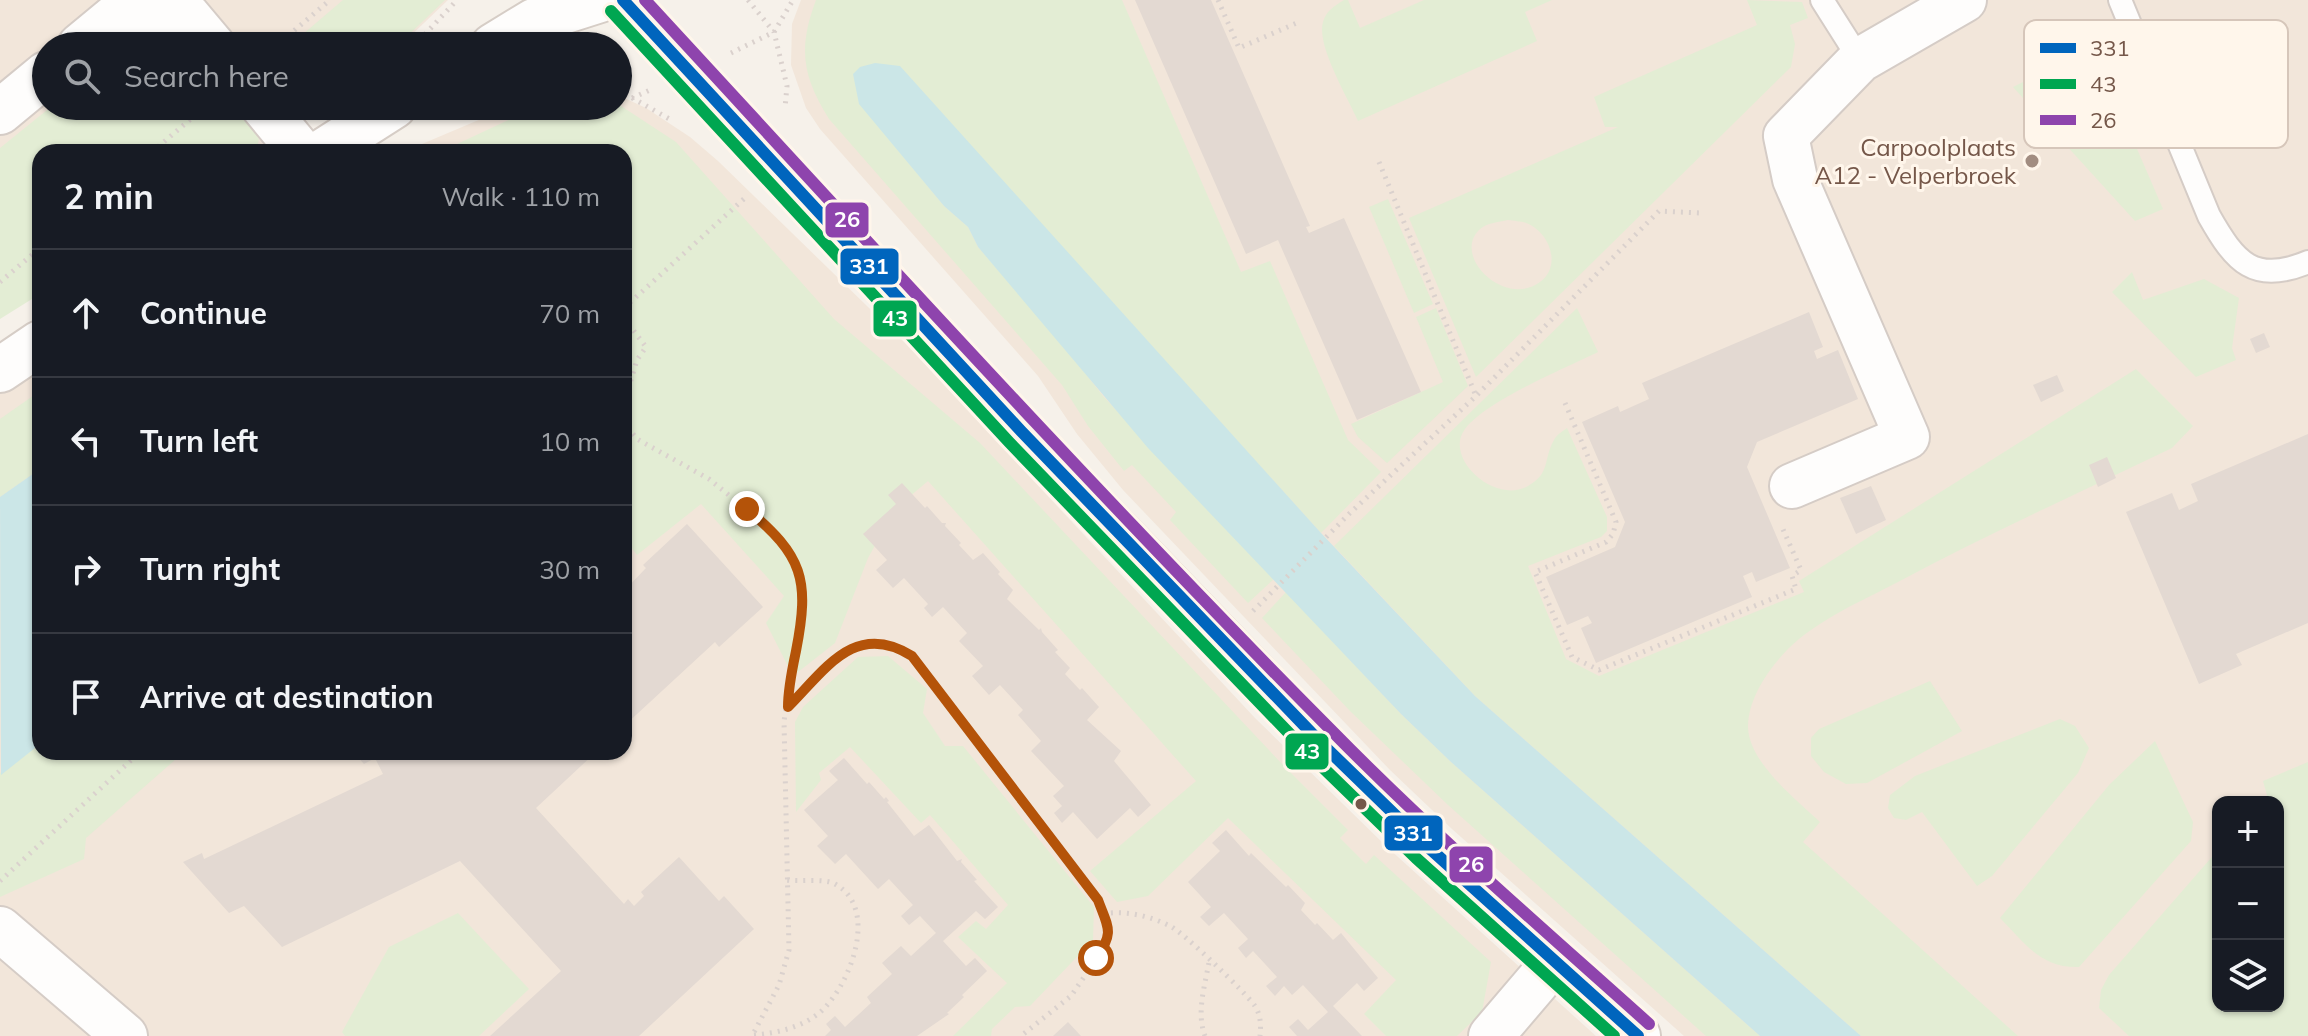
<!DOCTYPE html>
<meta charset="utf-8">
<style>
body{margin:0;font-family:Mulish,sans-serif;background:#242831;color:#f1f3f6}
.controls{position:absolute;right:24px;bottom:24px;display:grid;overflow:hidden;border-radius:16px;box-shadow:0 2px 6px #0004}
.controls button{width:72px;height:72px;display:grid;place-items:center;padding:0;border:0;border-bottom:2px solid #363941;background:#171b24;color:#f1f3f6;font:40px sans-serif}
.stop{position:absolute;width:24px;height:24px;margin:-18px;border:6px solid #b45309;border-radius:50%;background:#fff}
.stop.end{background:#b45309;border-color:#fff;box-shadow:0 2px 8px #0008}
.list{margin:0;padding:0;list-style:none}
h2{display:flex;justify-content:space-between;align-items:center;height:104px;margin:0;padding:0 32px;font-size:34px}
h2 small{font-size:26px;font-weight:400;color:#9ea1a6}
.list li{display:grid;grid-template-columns:52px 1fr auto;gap:24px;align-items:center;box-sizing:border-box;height:128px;padding:0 32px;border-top:2px solid #363941}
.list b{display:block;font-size:30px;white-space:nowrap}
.list em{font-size:26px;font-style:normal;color:#9ea1a6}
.icon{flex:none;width:44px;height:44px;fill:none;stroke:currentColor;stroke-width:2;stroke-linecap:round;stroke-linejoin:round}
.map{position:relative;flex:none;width:2308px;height:1036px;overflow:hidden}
.search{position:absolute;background:#171b24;box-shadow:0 2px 6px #0004;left:32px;top:32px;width:600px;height:88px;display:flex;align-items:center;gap:20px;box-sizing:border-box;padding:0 28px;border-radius:44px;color:#9ea1a6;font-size:30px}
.panel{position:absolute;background:#171b24;box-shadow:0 2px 6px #0004;left:32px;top:144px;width:600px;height:616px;border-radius:24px}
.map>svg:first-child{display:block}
.residential{fill:#f2e6da;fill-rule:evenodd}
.green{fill:#e3edd4;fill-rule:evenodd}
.water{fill:#cbe6e7}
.building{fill:#e3d9d2}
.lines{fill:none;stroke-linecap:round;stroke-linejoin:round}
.lane-casing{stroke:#d5ccc6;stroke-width:26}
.street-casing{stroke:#d5ccc6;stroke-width:48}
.secondary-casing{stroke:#d6cdc6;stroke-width:48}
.path{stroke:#dad1cd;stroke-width:5;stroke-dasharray:2 6;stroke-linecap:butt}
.lane{stroke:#fefdfc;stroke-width:22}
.street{stroke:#fefdfc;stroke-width:44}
.secondary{stroke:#fefdfc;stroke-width:44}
.bus-1-casing{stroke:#fff6eb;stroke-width:18}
.bus-2-casing{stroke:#fff6eb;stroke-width:18}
.bus-3-casing{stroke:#fff6eb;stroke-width:18}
.bus-1{stroke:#0065bd;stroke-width:12}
.bus-2{stroke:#00a651;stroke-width:12}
.bus-3{stroke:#8e44ad;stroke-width:12}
.route{stroke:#b45309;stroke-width:10}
.poi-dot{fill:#a28d81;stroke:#fff6eb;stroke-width:3}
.bus-dot{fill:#755749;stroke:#fff6eb;stroke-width:3}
.labels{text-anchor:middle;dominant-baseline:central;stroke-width:6;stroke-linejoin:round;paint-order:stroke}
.poi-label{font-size:24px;fill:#755749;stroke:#fff6eb;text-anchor:end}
.key{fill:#fff6eb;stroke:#d6c6ba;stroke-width:2}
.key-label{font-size:22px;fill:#755749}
.line-badge{stroke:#fff6eb;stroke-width:3}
.badge-label{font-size:22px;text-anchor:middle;font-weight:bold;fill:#fff}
</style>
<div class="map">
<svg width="2308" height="1036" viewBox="0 0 2308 1036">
<rect width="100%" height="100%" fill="#f6f1ea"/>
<!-- residential -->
<g class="residential">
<path d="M0 0H448L400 46H46V106H329L254 152H40L0 317Z"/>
<path d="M801 0H2308V1036H1684L1452 829 1390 770 1123 490 1077 434 1038 376 820 129 806 108 791 65 792 24ZM2218 802H2278V1006H2218Z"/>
<path d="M618 95 646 108 690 137 718 161 904 342 1255 718 1387 847 1596 1036H0V387L40 359V752H624V152H403L512 106H618Z"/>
</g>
<!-- green -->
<g class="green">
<path d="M343 0H445L397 46H289Z"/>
<path d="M816 0H1122L1241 272 1270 261 1348 440 1381 472 1321 533 1008 189 860 104 944 206 968 227 978 247 1063 345 1103 396 1274 579 1248 603 1170 520 1176 512 1132 465 1124 471 1088 426 1062 385 829 119C802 76 798 48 816 0Z"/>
<path d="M1344 0H1348L1360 28 1424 0H1552L1525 12 1537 41 1358 121C1348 98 1316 45 1323 22 1326 11 1334 6 1344 0Z"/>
<path d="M1747 0 1802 2 1808 18 1790 25 1795 44 1791 67 1476 377 1409 218 1618 127H1605L1594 97 1757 25ZM1508 220C1513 221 1521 221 1526 223 1550 232 1562 266 1540 282 1505 308 1452 257 1479 230 1486 223 1498 222 1508 220Z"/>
<path d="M156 22 179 46H127Z"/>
<path d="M2093 47 2163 209 2135 221 2013 87Z"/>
<path d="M618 104 676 142 834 319 980 443 1282 764 1348 830 1340 838 1366 864 1374 855 1491 962 1482 1012 1457 1036H1386L1364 1014 1396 980 1228 818 1148 896 1117 902 1090 871 1196 781 928 481 896 508 868 558 835 643 793 676 766 623 784 596 701 504 637 555 624 538V211L626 207 624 152H440L515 117 559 106Z"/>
<path d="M52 106H237L259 139 256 152H40V294L0 319V148Z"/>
<path d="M1388 199 1433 304 1414 313 1369 207Z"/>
<path d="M2132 272 2143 300 2204 279 2239 298 2232 348 2236 360 2196 377 2112 292Z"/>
<path d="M1436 308 1468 386 1387 463 1358 437 1351 424 1443 382 1416 317Z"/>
<path d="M1577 308 1598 352C1564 369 1487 400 1465 429 1443 458 1495 505 1528 486 1551 473 1543 459 1554 440 1556 435 1563 431 1567 428L1607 517V531L1601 537 1528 566 1566 659 1599 676 1804 592 1799 581 2136 369 2193 426 2172 448C2081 492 1988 534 1898 582 1862 601 1819 619 1789 648 1769 668 1748 698 1748 727 1749 763 1796 799 1820 822L1803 842 2018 1036H1861L1475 696 1334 546Z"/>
<path d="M40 391V469L0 497V419Z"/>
<path d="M1286 592 1401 714 1451 762 1760 1036H1706L1448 805 1350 711 1262 618Z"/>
<path d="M888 656 927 689 923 713 945 746H963L1094 907 1093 940 1030 1006 1015 1007 992 1029 991 1036H953L1007 983 958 937 976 921 986 929 1008 905 930 815 921 823 850 747 819 773 821 780 796 812 795 722 803 707 858 657Z"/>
<path d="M1930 681 1962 731 1867 783 1846 784 1824 772 1811 756V738L1819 729Z"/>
<path d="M2060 719 2075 726 2089 748 2078 773 1992 876 1977 886 1922 812 1906 820 1894 818 1888 808 1890 795 1915 776Z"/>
<path d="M2155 741 2193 822 2191 841 2079 967C2040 968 2025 943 2000 918L2109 785Z"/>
<path d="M40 744V752H184L86 838 84 859 0 897V773Z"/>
<path d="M2308 762V1036H2129L2099 1008 2101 990 2109 975 2218 850V1006H2278V802H2261L2267 795 2263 781Z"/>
<path d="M458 913 529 989 479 1036H345L342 1032 389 947Z"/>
</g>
<!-- water -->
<g class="water">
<path d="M875 63 900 66 1321 533 1475 696 1861 1036H1760L1451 762 1401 714 1148 448 978 247 968 227 944 206 859 104 853 74 860 67Z"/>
<path d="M40 469V744L1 775 0 497Z"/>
</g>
<!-- building -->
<g class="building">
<path d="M1135 0H1211L1310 226 1306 227 1309 233 1344 218 1421 392 1357 420 1278 240 1246 254Z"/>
<path d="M1809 312 1823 347 1814 351 1817 359 1838 350 1858 399 1757 442 1747 467 1790 568 1756 582 1752 572 1743 576 1752 597 1596 663 1581 628 1592 623 1588 616 1567 625 1546 577 1615 547 1625 522 1582 422 1618 406 1620 412 1649 399 1642 383Z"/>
<path d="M2264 333 2270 347 2256 353 2250 339Z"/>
<path d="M2057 375 2064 391 2041 402 2033 385Z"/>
<path d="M2308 434V623L2236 654 2242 665 2199 684 2126 512 2172 493 2179 510 2198 501 2191 484Z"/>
<path d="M2107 457 2116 478 2098 487 2089 465Z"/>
<path d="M902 483 925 508 927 506 942 523H946L945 526 961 543 959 545 973 560 983 553 1000 572 998 574 1013 590 1007 599 1039 630 1041 628 1042 632 1058 650 1055 652 1070 668 1065 674 1080 690 1082 688 1099 707 1087 720 1121 751 1114 761 1151 805 1138 817 1130 808 1097 839 1073 812 1062 823 1054 813 1062 806 1053 796 1064 786 1031 751 1041 741 1018 715 1023 710 1000 685 989 695 972 676 983 666 959 641 967 633 943 607 932 617 924 608 928 604 904 578 893 588 876 570 887 560 863 534 896 504 888 495Z"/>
<path d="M1871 486 1886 520 1856 534 1840 498Z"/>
<path d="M687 524 763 607 719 647 715 642 624 726V591L646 568 643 565Z"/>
<path d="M353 752H596L536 808 624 904 628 899 634 906 644 896 641 892 679 857 719 901 724 896 754 929 639 1036H490L561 971 460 861 282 947 244 906 229 913 183 862 202 853 204 859 383 774 375 758 364 764Z"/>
<path d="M844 758 867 784 869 782 884 799 886 797 889 801 887 802 914 836 929 825 957 861 962 859 961 862 977 880 974 881 998 907 985 919 976 911 943 941 966 966 975 958 987 971 962 995 964 997 947 1013 949 1014 917 1036H825L831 1030 826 1024 835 1016 845 1027 871 1003 867 997 892 974 882 963 901 946 911 956 936 933 920 916 909 925 901 916 913 905 889 879 878 889 846 854 835 864 817 846 828 836 804 810 838 780 829 771Z"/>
<path d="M1226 830 1249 856 1251 853 1286 887 1288 885 1305 903 1301 910 1315 925 1317 923 1333 940 1341 933 1378 978 1364 991 1357 983 1333 1006 1362 1036H1297L1289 1027 1298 1019 1308 1030 1328 1012 1303 985 1292 995 1284 986 1275 996 1266 986 1277 977 1253 951 1246 958 1238 948 1248 939 1224 913 1209 926 1200 917 1211 907 1188 882 1220 851 1212 843Z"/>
<path d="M1068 1022 1081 1036H1053Z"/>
</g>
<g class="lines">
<!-- lane casing -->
<g class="lane-casing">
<g id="lane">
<path d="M1822 0 1860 60"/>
<path d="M2120 0 2209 216C2235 262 2254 285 2308 262"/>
</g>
</g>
<!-- street casing -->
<g class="street-casing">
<g id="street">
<path d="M80 46 121 12 160 10 187 15 213 46"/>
<path d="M263 106 301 152"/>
<path d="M0 112 46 74"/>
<path d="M1792 486 1907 437 1795 179 1786 136 1860 60 1964 0"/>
<path d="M0 929 125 1036"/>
<path d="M1491 1036 1555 961"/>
</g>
</g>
<!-- secondary casing -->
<g class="secondary-casing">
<g id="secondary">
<path d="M623 0 1021 431 1321 743 1427 846 1638 1036"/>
<path d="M493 46 534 21 600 0"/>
<path d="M322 152 394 106"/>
<path d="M0 370 40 343"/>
</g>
</g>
<!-- path -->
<g class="path">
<path d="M748 0 774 32 787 86 785 108"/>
<path d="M1218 0 1239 48 1299 22"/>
<path d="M276 46 330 0"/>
<path d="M414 46 457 0"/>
<path d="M731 53 774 32 793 0"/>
<path d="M618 90 673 121"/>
<path d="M632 98 650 90"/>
<path d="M436 109 482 106"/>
<path d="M152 152 206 106"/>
<path d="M1379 162 1476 396"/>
<path d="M0 282 40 248"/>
<path d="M624 308 747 196"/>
<path d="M624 318 646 347 637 360 624 403"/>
<path d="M1565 403 1616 522 1613 534 1606 542 1535 572 1572 657 1599 670 1796 589 1792 576 1801 570 1782 527"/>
<path d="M624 412 629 429 637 439 709 479 778 535 797 566 802 579V620L784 721 789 950 779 985 752 1036"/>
<path d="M1253 611 1350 513 1476 396 1659 211 1700 213"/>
<path d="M789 707C825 670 855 620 912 656L1098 900 1109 928 1108 942 1071 996 1021 1036"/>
<path d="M0 881 140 752"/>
<path d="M1103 914C1125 910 1150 916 1170 926 1183 932 1246 993 1255 1006 1261 1016 1261 1025 1260 1036"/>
<path d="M754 1035C777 1033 799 1028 818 1014 849 989 881 909 835 884 824 878 800 882 786 880"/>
<path d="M1205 1036C1196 1012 1205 986 1209 962"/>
</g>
<!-- lane -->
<use href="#lane" class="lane"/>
<!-- street -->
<use href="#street" class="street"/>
<!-- secondary -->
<use href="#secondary" class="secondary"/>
<!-- bus-1 casing -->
<g class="bus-1-casing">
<path id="bus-1" d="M623 0 1021 431 1321 743 1427 846 1638 1036"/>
</g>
<!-- bus-2 casing -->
<g class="bus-2-casing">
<path id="bus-2" d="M611 11 1009 442 1309 754 1416 858 1614 1036"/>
</g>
<!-- bus-3 casing -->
<g class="bus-3-casing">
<path id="bus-3" d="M645 0C871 245 1096 493 1331 730 1432 833 1542 928 1649 1024"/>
</g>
<!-- bus-1 -->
<use href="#bus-1" class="bus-1"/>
<!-- bus-2 -->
<use href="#bus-2" class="bus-2"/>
<!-- bus-3 -->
<use href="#bus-3" class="bus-3"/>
</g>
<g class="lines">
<!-- route -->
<path class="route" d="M747 509C803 556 810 579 796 651 792 670 788 688 788 707 825 670 855 620 912 656L1098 900C1108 927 1115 933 1096 958"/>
</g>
<!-- markers -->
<circle class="poi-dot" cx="2032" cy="161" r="8"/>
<circle class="bus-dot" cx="1361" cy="804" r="7"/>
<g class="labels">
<!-- poi labels -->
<g class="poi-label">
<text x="2016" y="147">Carpoolplaats<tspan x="2016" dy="28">A12 - Velperbroek</tspan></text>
</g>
</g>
<!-- legend -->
<rect x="2024" y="20" width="264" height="128" rx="12" class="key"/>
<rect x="2040" y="43" width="36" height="10" fill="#0065bd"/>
<rect x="2040" y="79" width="36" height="10" fill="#00a651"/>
<rect x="2040" y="115" width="36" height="10" fill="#8e44ad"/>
<g class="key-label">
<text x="2090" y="56">331</text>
<text x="2090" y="92">43</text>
<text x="2090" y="128">26</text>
</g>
<g class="line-badge">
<rect x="824" y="201" width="46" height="38" rx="8" fill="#8e44ad"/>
<rect x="839" y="247" width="61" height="39" rx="8" fill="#0065bd"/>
<rect x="872" y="299" width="46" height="39" rx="8" fill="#00a651"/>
<rect x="1284" y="732" width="46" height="39" rx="8" fill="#00a651"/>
<rect x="1383" y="814" width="61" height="38" rx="8" fill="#0065bd"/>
<rect x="1448" y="845" width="46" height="39" rx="8" fill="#8e44ad"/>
</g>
<g class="badge-label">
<text x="847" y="227">26</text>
<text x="869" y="274">331</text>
<text x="895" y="326">43</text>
<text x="1307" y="759">43</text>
<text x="1413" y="841">331</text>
<text x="1471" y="872">26</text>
</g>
</svg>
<div class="controls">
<button>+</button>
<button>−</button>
<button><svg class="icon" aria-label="layers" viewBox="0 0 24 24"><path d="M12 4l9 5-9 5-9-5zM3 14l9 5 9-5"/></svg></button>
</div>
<div class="stop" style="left:1096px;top:958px"></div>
<div class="stop end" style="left:747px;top:509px"></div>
<div class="search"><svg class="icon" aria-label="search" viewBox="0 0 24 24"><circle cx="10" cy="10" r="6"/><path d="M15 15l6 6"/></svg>Search here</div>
<section class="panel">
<h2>2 min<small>Walk · 110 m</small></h2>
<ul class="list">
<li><svg class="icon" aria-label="ahead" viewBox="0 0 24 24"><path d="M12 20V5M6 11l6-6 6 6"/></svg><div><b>Continue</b></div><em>70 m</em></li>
<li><svg class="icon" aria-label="left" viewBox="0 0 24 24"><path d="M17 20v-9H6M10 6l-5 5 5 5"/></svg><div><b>Turn left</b></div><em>10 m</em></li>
<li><svg class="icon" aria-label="right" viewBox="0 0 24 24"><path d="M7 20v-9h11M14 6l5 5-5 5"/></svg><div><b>Turn right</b></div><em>30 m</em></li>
<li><svg class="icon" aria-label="arrive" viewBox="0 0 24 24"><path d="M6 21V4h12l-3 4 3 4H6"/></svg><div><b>Arrive at destination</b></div></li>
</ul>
</section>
</div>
